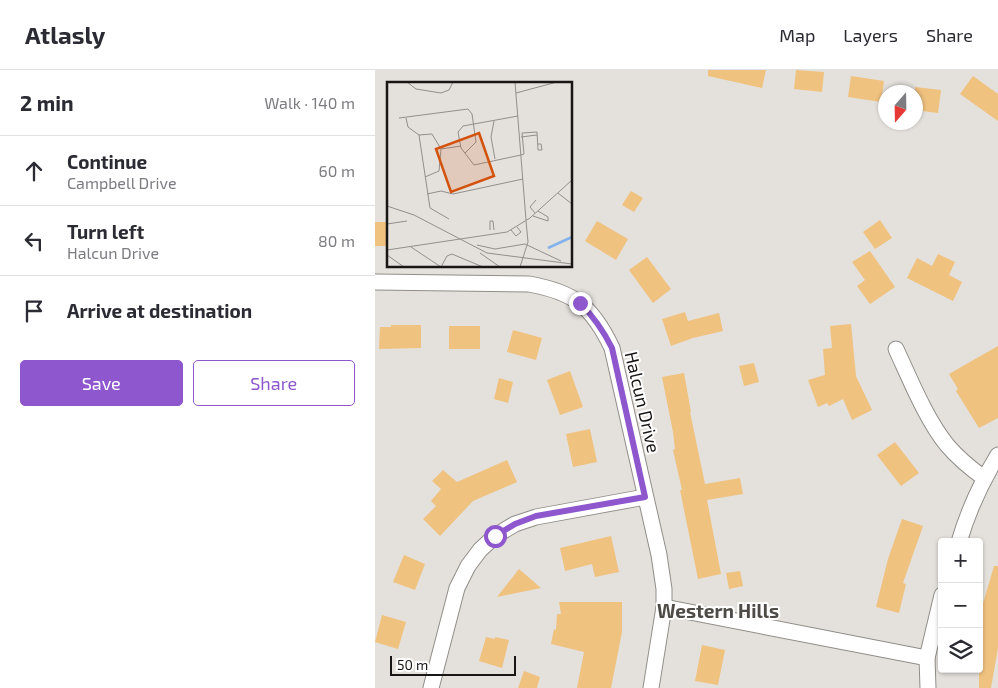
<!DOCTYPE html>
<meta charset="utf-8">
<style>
body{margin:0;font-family:"Exo 2",sans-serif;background:#f7f7f7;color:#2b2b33}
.controls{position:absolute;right:15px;bottom:15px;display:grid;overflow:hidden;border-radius:5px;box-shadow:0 1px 4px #0004}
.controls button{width:45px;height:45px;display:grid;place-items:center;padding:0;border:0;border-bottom:1px solid #e1e1e2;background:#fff;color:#2b2b33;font:25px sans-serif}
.compass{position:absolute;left:503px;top:15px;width:45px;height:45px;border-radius:50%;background:#fff;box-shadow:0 1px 4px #0004;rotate:200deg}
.scale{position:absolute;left:15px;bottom:12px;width:126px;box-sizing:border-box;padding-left:5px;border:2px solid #181615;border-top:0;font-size:14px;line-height:18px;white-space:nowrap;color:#181615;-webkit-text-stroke:4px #fff;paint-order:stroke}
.stop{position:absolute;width:15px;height:15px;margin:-11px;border:4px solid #8e57ce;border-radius:50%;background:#fff}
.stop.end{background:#8e57ce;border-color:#fff;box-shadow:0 1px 5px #0008}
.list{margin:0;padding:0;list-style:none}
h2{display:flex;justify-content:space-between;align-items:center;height:65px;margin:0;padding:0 20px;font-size:21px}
h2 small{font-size:16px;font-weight:400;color:#7c7c81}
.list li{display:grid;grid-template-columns:32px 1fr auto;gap:15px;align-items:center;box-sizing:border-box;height:70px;padding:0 20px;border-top:1px solid #e1e1e2}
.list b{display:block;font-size:19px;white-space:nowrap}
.list p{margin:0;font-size:16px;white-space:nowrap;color:#7c7c81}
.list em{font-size:16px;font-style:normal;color:#7c7c81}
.actions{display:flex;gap:10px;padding:15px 20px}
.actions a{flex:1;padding:11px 0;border:1px solid #8e57ce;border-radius:5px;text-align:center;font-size:18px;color:#8e57ce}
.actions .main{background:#8e57ce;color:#fff}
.icon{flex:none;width:28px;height:28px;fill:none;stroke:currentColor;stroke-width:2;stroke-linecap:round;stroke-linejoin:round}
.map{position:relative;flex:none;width:623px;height:618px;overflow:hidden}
header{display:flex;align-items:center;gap:30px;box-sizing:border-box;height:70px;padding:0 25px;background:#fff;border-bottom:1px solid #e1e1e2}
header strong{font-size:24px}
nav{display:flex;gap:28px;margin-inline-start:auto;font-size:18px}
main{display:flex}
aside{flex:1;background:#fff}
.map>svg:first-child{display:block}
.building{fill:#f0c27f}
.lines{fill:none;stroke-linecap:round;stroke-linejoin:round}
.street-casing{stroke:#918e89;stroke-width:17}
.street{stroke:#fff;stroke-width:15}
.route{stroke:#8e57ce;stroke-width:6}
.labels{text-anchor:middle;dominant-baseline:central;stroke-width:4;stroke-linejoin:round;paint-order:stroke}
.street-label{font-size:18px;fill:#181615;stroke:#fff}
.neighbourhood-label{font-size:19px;font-weight:bold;fill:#4e4b47;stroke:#fff}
.inset-river{fill:none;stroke:#84b2ed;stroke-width:2.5}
.inset-road{fill:none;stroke:#928f8c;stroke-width:1}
.view{fill:#d3520d;fill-opacity:0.15;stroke:#d3520d;stroke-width:2.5}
.inset-edge{fill:none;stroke:#181615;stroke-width:2.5}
</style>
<header>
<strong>Atlasly</strong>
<nav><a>Map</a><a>Layers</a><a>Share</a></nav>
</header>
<main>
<aside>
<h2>2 min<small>Walk · 140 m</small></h2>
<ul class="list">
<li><svg class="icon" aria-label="ahead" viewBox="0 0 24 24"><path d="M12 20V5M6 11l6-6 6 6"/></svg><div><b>Continue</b><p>Campbell Drive</p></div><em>60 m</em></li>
<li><svg class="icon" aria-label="left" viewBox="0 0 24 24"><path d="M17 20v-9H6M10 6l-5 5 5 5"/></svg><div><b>Turn left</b><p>Halcun Drive</p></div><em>80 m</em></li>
<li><svg class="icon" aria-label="arrive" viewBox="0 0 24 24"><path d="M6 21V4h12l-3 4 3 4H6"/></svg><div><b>Arrive at destination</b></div></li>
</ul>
<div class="actions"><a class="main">Save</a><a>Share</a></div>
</aside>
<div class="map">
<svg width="623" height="618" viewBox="0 0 623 618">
<rect width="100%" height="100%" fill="#e4e0db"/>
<!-- building -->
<g class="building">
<path d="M333 0H391L387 18 333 6Z"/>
<path d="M421 0 449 2 447 22 419 19Z"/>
<path d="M476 6 509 11 506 32 473 27Z"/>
<path d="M598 6 623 24V51L585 24Z"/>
<path d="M540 17 566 20 563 43 540 40Z"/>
<path d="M256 121 268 128 259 142 247 135Z"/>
<path d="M505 150 517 168 500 179 488 162Z"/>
<path d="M222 151 253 169 241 190 210 171Z"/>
<rect x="0" y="152" width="14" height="24"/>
<path d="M495 181 520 217 495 234 482 216 490 210 477 192Z"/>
<path d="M563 184 580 192 574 205 587 212 578 231 532 208 542 188 557 196Z"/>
<path d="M272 187 296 219 278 233 254 200Z"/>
<path d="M310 242 313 251 344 243 348 261 318 268 296 276 287 249Z"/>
<path d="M476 254 481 306 497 340 477 350 468 329 454 336 452 333 443 337 433 310 450 305 448 279 457 278 455 256Z"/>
<path d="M16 255H46V278L4 279 5 257H16Z"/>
<rect x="74" y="256" width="31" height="23"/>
<path d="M138 260 167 268 161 290 132 282Z"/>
<path d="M623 276V348L604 358 581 321 583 319 574 304Z"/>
<path d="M379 293 384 312 369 316 364 296Z"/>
<path d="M195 301 208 337 185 345 172 310Z"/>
<path d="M309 303 316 342H315L330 414 365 408 368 424 332 430 346 504 323 509 305 420H307L298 380 300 379 298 362 287 307Z"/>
<path d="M124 308 138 312 133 333 119 329Z"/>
<path d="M215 359 222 392 198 397 191 364Z"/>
<path d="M520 372 544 403 526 416 502 385Z"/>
<path d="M132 390 142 412 98 431 65 466 48 449 61 436 56 431 66 419 57 411 68 400 82 412Z"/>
<path d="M527 449 548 456 528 513 531 514 524 543 501 537 513 489Z"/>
<path d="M236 466 244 502 220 507 217 494 190 501 185 478Z"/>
<path d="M29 485 50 494 40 520 18 512Z"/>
<path d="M619 496H623V578L616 618H604V554L607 537Z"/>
<path d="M144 499 166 518 122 527Z"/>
<path d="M365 501 368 516 354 519 351 503Z"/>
<path d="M184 532H247V562L236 618H202L209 582 176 574 179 559 181 560 182 544H186Z"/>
<path d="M7 545 31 552 23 579 0 572Z"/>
<path d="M111 567 120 569V567L134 570 127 598 104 591Z"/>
<path d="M327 575 350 580 343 615 320 611Z"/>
<path d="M149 601 165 607 162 618H143Z"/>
</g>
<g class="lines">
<!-- street casing -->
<g class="street-casing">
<g id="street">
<path d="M0 212 154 214C199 222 217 236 237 278L284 485 289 519V537L276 618"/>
<path d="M521 279C535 309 551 349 572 375 583 388 595 398 609 408"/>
<path d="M584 472C593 441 606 413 623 385"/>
<path d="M289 537 552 588"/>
<path d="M56 618 82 518 93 496 105 480 120 466 140 454 161 447 270 427"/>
<path d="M553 618 552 588 567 525"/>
</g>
</g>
<!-- street -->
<use href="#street" class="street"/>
</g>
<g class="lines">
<!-- route -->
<path class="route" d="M120 466 140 454 161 446 270 427 237 278C228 260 219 247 205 233"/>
</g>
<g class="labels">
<!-- street labels -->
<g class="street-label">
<text transform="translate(268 332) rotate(77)">Halcun Drive</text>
</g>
<!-- neighbourhood labels -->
<g class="neighbourhood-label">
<text x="343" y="540">Western Hills</text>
</g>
</g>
<!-- overview -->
<g transform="translate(12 12)">
<rect width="185" height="185" fill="#e4e0db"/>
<path class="inset-river" d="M161 166 185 155"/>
<path class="inset-road" d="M20 0 29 7 54 11 62 8 66 0M128 0 139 138M129 11 170 0M131 34 76 44 71 50 74 66 87 83 134 73M12 36 81 27 85 32 89 60 78 71M19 36 21 45 32 53M107 39 104 55 108 77M32 53 43 126 62 137M32 53 45 52 54 67 52 89 38 95M134 55 150 53M54 67 74 64M134 73 137 72 135 51 150 50 151 68H155L154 62H151M171 111 185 122M40 112 54 109 66 112 136 97M0 124 27 133 100 171 185 182M148 131 143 125 149 118M146 134 161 139V135L151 129M0 142 20 139M103 148V139H106L107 148M124 148 129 154 134 150 130 145M90 163 108 167 138 162 174 179M24 165 54 185M0 168 120 150 143 136 185 98M93 171 113 185M0 173 17 185M54 185 60 174 65 172 96 185M133 185 141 160 139 139"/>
<path class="view" d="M92 51 107 94 64 110 49 67Z"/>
<rect width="185" height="185" class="inset-edge"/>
</g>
</svg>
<div class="controls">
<button>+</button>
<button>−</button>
<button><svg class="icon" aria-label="layers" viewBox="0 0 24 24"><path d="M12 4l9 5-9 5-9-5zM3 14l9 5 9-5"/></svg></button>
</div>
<svg class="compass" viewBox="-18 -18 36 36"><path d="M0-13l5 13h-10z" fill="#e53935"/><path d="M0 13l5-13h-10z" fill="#7c7c81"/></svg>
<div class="scale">50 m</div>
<div class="stop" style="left:120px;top:466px"></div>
<div class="stop end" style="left:205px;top:233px"></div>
</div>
</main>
